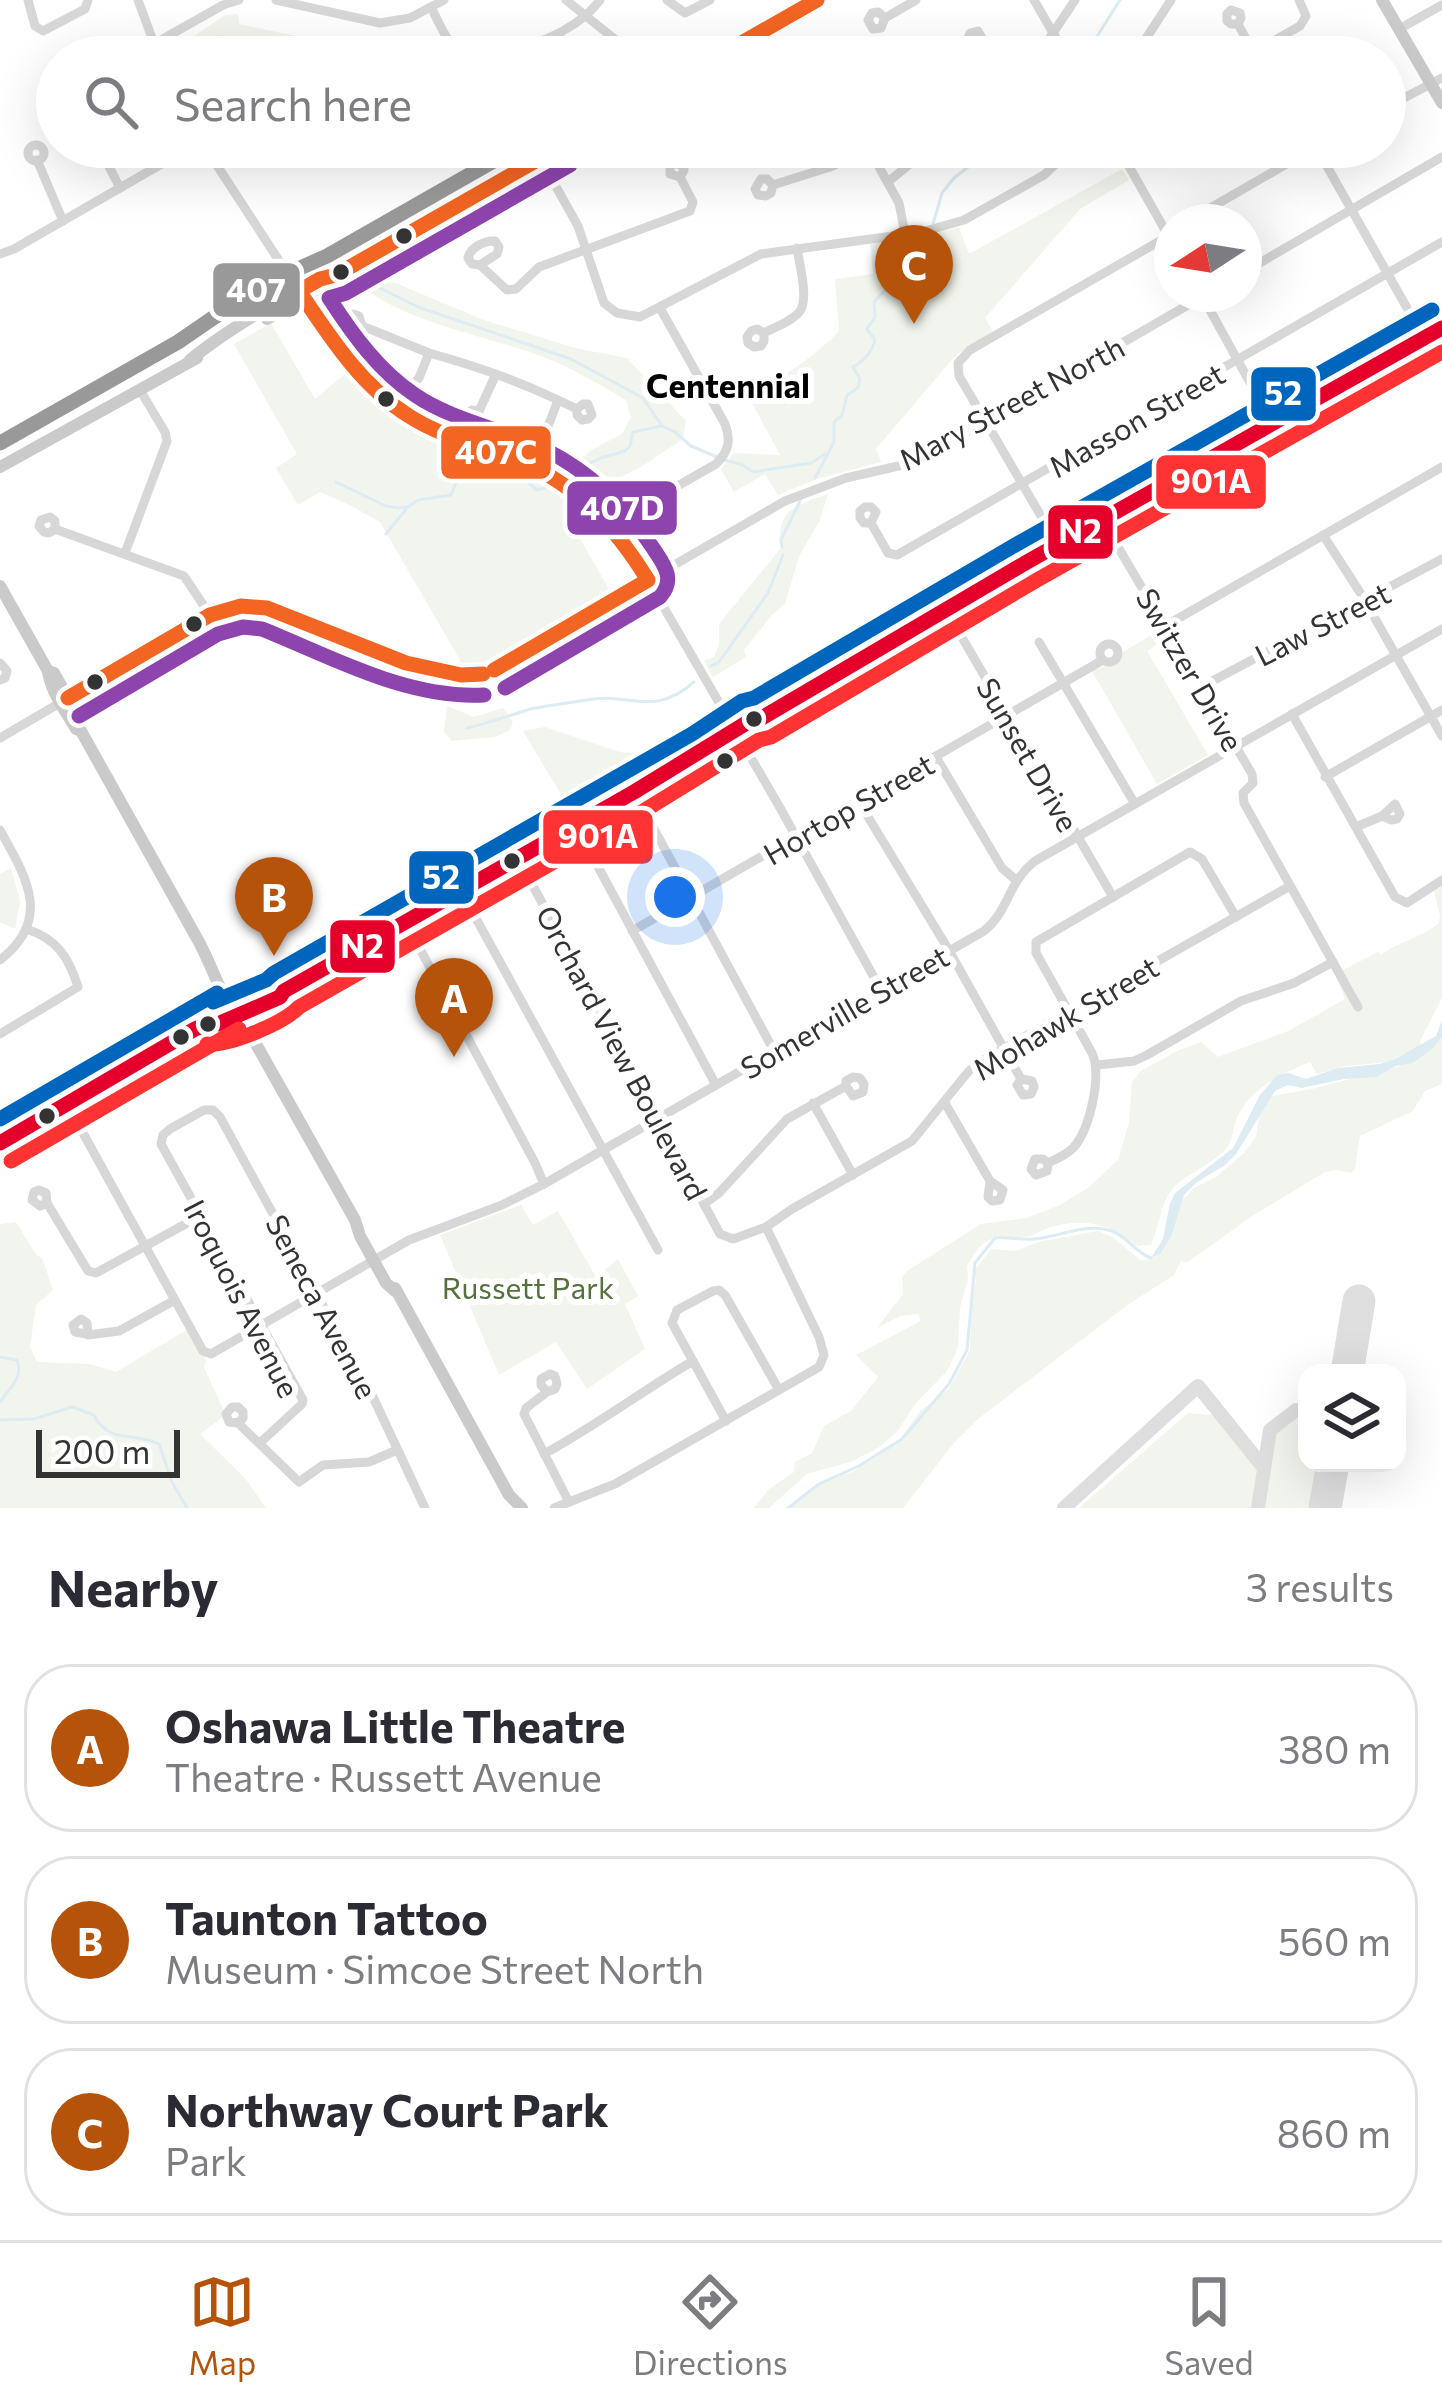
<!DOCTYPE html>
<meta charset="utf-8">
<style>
body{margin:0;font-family:Commissioner,sans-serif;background:#f2f2f3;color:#2b2b33}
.controls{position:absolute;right:36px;bottom:36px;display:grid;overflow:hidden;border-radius:24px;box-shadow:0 12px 48px #0002}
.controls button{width:108px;height:108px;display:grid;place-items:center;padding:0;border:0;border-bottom:3px solid #e1e1e2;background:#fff;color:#2b2b33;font:60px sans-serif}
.compass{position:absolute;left:1154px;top:204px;width:108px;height:108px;border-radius:50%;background:#fff;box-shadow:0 12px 48px #0002;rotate:258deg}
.scale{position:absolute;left:36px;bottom:30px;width:144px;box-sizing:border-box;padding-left:12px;border:6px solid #333;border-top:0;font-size:33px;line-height:42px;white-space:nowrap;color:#333;-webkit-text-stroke:9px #fff;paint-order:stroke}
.you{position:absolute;left:675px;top:897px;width:42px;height:42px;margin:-30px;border:9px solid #fff;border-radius:50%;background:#1a73e8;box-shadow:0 0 0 18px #1a73e833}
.badge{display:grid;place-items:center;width:78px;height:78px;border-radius:50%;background:#b45309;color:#fff;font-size:39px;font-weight:700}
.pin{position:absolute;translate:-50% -99px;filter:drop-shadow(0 3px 6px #0008)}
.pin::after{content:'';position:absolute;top:63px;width:42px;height:36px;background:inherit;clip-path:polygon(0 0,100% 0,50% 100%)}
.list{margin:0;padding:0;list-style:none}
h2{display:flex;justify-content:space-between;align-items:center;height:156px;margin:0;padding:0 48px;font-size:51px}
h2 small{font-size:39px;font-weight:400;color:#7c7c81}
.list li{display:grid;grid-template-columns:78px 1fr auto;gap:36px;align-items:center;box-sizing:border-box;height:168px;margin:0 24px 24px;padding:0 24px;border:3px solid #e1e1e2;border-radius:48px}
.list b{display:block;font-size:45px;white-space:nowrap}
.list p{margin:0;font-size:39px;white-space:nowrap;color:#7c7c81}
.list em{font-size:39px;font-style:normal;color:#7c7c81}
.icon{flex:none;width:66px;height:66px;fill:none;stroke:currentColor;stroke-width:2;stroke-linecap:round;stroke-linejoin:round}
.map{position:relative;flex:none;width:1442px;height:1508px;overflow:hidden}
.search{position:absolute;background:#fff;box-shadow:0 12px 48px #0002;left:36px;right:36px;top:36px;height:132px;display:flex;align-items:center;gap:30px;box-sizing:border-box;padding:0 42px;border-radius:66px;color:#7c7c81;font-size:45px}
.sheet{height:732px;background:#fff}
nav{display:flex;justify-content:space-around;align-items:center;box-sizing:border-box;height:168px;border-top:3px solid #e1e1e2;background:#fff;font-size:33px;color:#7c7c81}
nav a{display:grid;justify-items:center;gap:6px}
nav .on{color:#b45309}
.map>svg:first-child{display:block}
.green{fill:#f1f5ed}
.water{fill:#ddebf3}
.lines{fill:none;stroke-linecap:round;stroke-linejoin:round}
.stream{stroke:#ddebf3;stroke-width:3}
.taxiway{stroke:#dedede;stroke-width:14}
.runway{stroke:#dedede;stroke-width:33}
.minor{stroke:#d7d7d7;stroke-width:9}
.major{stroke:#cacaca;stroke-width:12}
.bus-1-casing{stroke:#fff;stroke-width:24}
.bus-2-casing{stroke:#fff;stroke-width:24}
.bus-3-casing{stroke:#fff;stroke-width:24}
.bus-4-casing{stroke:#fff;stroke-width:24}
.bus-5-casing{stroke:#fff;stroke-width:24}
.bus-6-casing{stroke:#fff;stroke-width:24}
.bus-1{stroke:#e4002b;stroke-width:15}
.bus-2{stroke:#f33;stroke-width:15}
.bus-3{stroke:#0065bd;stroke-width:15}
.bus-4{stroke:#f26522;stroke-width:15}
.bus-5{stroke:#8e44ad;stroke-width:15}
.bus-6{stroke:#999;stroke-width:15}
.bus-dot{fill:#333;stroke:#fff;stroke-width:4.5}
.labels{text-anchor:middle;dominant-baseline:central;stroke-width:12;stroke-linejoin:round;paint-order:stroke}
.street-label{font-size:30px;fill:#333;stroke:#fff}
.park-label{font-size:30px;fill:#56703f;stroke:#fff}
.neighbourhood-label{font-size:33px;font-weight:bold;fill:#000;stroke:#fff}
.line-badge{stroke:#fff;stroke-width:4.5}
.badge-label{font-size:33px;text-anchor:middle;font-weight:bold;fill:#fff}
</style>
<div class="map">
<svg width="1442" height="1508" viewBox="0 0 1442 1508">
<rect width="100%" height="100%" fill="#fff"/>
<!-- green -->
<g class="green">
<path d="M238 14 239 24 343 46 381 57H210L172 51 225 15Z"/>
<path d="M1122 169 1129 180 1080 209 985 318 993 332 956 355 876 449 881 462 817 479 778 495 765 474 734 492 721 469 734 453 780 455 743 386 758 390C789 373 815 356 839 331L835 279 873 274 870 242 933 234 959 227 969 254Z"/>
<path d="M382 282 396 283 481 319 575 348 627 358 686 421 683 439 641 467 593 491 566 474 591 450 622 434 631 418 626 400C599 384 570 367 541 356 487 336 407 323 363 287Z"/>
<path d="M271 323 315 399 346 373C372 401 402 425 437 440 466 453 498 460 527 473 550 483 570 499 589 515L574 528 611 593 481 669 467 672 380 522C361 511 341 500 320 492L298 505 276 468 297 454 234 344Z"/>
<path d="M828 494 820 520 799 556 785 604 772 615 744 650 746 657 713 677 704 661 714 657 719 644V624L781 548C775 509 797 505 828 494Z"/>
<path d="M1163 628 1168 637 1147 651 1208 755 1157 784 1092 671 1115 662 1120 654Z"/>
<path d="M447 706 474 717 503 708 513 722 510 730 495 737 452 741 444 732Z"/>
<path d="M545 727 620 752 663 756 568 806 523 731Z"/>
<path d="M11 868 20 901 15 929 0 922V874Z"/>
<path d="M1442 879V998L1420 1041 1421 1045 1388 1062 1345 1066 1317 1074 1310 1062C1283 1073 1249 1089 1237 1118 1232 1130 1233 1143 1223 1152 1210 1165 1190 1172 1176 1185 1160 1201 1160 1225 1151 1245L1137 1246C1110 1223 1084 1217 1048 1228 1042 1230 1037 1234 1030 1236 994 1244 990 1225 967 1266L968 1279 960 1308 958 1348 947 1371 915 1404 897 1432 878 1448 853 1461 807 1474 769 1508H754L769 1489 794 1472 795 1462 812 1453 824 1426 851 1411 878 1377 856 1355 921 1321 918 1314 900 1316 877 1328 903 1294 902 1277 907 1271 981 1224 1026 1218 1058 1206 1088 1188 1118 1160 1129 1123 1132 1082 1141 1071 1179 1050 1201 1042 1218 1057 1288 1031 1345 999 1335 974 1378 952 1381 955C1399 941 1422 938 1439 923L1440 916 1434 891Z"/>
<path d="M1442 1031V1084L1425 1091 1413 1111 1360 1136 1355 1169 1351 1173 1336 1170 1325 1172 1252 1216 1188 1262 1181 1261 1174 1275 1126 1306 978 1419 954 1443 903 1508H788L819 1484 852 1472 877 1457 900 1439 920 1411 949 1389 970 1350 972 1300 976 1281 974 1271 991 1249 1015 1251 1042 1241 1098 1231 1114 1238 1141 1261 1154 1258 1166 1241 1181 1201 1194 1188 1216 1177 1244 1153 1256 1137 1260 1109 1271 1096 1312 1089 1399 1066 1429 1050Z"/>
<path d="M521 1205 533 1225 558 1211 596 1277 618 1259 638 1296 625 1304 645 1349 587 1389 556 1342 499 1375 440 1235Z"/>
<path d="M16 1222 35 1253 43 1260 53 1290 36 1305 30 1347 37 1362 90 1364 116 1372 188 1329 206 1360 204 1367 224 1411V1416L200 1434 245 1478 266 1508H0V1224Z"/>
<path d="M1188 1413 1213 1415 1257 1468 1251 1508H1079Z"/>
<path d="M1295 1418 1307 1420V1463H1320L1313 1508H1263L1275 1433Z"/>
</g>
<!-- water -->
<path class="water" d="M1442 1020V1037L1433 1048 1413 1063 1395 1066 1377 1077 1344 1079 1302 1088 1288 1085 1275 1091 1236 1154 1225 1165 1197 1182 1184 1195 1171 1237 1160 1254 1151 1258 1163 1239 1170 1203 1175 1193 1233 1148 1260 1095 1277 1075 1288 1073 1306 1079 1338 1068 1380 1064 1395 1059 1436 1036Z"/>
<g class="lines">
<!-- stream -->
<g class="stream">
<path d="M219 37 335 57"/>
<path d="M1084 57 1120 0"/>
<path d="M933 224 942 193 954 178 994 147"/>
<path d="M372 284 418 307 571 359 643 398 662 426 675 432 691 446 717 457"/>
<path d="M725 460 743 465 753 472 811 463 825 454"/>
<path d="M571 472 601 458 625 451 630 446 633 432 661 426"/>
<path d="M815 478 834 442V422L842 415 847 395 858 388 860 379 853 367C864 361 872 352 875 340L867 329 875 317 874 302 919 256 930 236"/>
<path d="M336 482 386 506 398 508 408 507 418 500 451 495 457 480 468 473C496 482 513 466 537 490L545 488"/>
<path d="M386 534 407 508"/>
<path d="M782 547 781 540 801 499"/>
<path d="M711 666 719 662 768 593 783 555"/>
<path d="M467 728C489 723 510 715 531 709 549 705 569 703 587 700 631 692 653 718 694 682"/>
<path d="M0 1357 17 1360C24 1378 9 1388 0 1402"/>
<path d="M0 1420 34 1419 72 1407 94 1415C108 1444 134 1432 159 1444L172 1482 187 1508"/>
<path d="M788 1508 819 1484 859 1466 902 1439 949 1384 967 1350 975 1263 995 1238C1008 1237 1021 1240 1034 1239 1060 1237 1086 1222 1112 1231 1128 1237 1136 1253 1151 1258"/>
</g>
<!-- taxiway -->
<g class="taxiway">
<path d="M1064 1508 1198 1386 1264 1468"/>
<path d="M1258 1508 1270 1430 1296 1410 1307 1412"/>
</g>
<!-- runway -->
<g class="runway">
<path d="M1347 1373 1359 1301"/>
<path d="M1325 1508 1333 1463"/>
</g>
<!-- minor -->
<g class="minor">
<path d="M28 0 35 26 43 31 85 9 88 0"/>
<path d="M138 0 159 57"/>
<path d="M276 0 380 23 410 18 444 0"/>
<path d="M566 0 637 57"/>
<path d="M667 0 685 13 710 0"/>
<path d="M1034 0 1067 57"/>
<path d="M431 7C441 27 448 47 468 57"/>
<path d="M885 18 878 12 872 13 868 20 873 29 881 28 885 18 916 0"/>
<path d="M1238 24H1231L1227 21V14L1231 10 1240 13 1241 18 1238 24 1253 52"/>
<path d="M1399 29 1442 5"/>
<path d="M154 44 223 5 239 0"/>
<path d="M980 47 969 46 967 41 970 33 978 31 984 41 980 47 986 57"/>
<path d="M501 57C537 42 576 32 600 0"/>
<path d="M1037 57 1075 0"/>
<path d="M1134 57 1171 0"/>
<path d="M1245 57 1300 26 1306 16 1299 0"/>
<path d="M1385 108 1442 78"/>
<circle cx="36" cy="153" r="8"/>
<path d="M99 147 120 188"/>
<path d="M205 147 334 345 366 383 405 414 458 440 533 466 575 492 611 524 645 575 779 806 881 990"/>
<path d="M868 147 899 203 905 234"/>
<path d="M1118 147 1169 237"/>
<path d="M1316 147 1424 338"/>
<path d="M540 158 578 226 604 303 617 313 640 317 761 254 922 232 964 220 1044 175 1074 147"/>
<path d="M37 160 63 221"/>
<path d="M889 181 931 147"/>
<path d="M773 185 767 179H761L755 189 758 195 766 196 771 193 773 185 833 166 868 147"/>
<path d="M1186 222 1316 147"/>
<path d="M0 254 14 249 191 147"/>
<path d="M480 265 497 254 499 247 495 241C484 240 470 248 468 258L472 264 480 265 507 290 516 289 539 267 690 211 693 202 680 177 670 174V167L673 163 682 165 684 170 680 177"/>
<path d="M1244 272 1442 157"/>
<path d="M1201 294 1273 424"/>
<path d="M362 326 359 316 353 314 347 317 346 324 350 329 356 330 362 326 429 353"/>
<path d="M764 333 757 329 751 331 747 337 748 343 754 347 761 346 764 341V333C775 327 793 321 800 311 809 299 799 262 797 248"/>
<path d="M558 400 577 409V415L582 420 588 419 592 415 588 404H583L577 409"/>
<path d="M393 406 419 378 429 353C473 365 516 380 558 400L533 466"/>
<path d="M479 411 481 422 477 426 469 425 466 420 467 413 472 410 479 411 496 374"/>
<path d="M1102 520 1252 774 1253 783 1243 793 1244 803 1358 1007"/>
<path d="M871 523 876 512 871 507H865L860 511V518L864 523H871L888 553 897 555 1442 242"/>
<path d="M611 524 716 464C729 451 731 441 725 424L660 308"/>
<path d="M55 529V521L50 517 41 520 39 526 44 532 49 533 55 529 184 576 210 615"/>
<path d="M1323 535 1361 594 1442 736"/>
<path d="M1058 545 959 376 958 363 970 350 1172 234"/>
<path d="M125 553 167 441 165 432 140 390"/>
<path d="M946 610 1113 897"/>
<path d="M1165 626 1442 467"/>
<path d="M1039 642 1135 804"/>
<circle cx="1109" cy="653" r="9"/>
<path d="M0 663 7 671 5 678 0 680"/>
<path d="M1201 687 1442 559"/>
<path d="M1292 714 1395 897 1407 903 1442 880"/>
<path d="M0 738 210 615 241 606 267 608C318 627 438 687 487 673L785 501 846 478 907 464 928 455 1207 294"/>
<path d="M936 757 1002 868 1016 880"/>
<path d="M1325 777 1442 710"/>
<path d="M634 792 774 1051"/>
<path d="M859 802 947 947 1021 1079 1032 1081 1034 1087 1031 1094 1023 1095 1017 1085 1021 1079"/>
<path d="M576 826 716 1085"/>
<path d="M1356 827 1382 816 1395 804 1400 814 1397 819 1391 820 1382 816"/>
<path d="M0 830C26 877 53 919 0 960"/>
<path d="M518 858 720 1234 733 1239 766 1227 792 1209 912 1141 968 1072 978 1063 1290 886"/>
<path d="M461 891 658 1250"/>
<path d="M406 923 535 1163 544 1184"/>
<path d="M632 931 1103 660"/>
<path d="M0 1034 78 987C69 957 56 938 26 929"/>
<path d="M1097 1065 1134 1061 1147 1055 1241 1001 1294 983 1333 962"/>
<path d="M813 1103 853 1175"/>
<path d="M945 1103 990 1181 988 1197 992 1201 1000 1200 1003 1190 990 1181"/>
<path d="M67 1104 203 1351 211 1354 409 1240 502 1205 544 1184 984 931C1009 911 1007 883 1035 861L1442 629"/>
<path d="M1048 1163 1047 1171 1036 1175 1031 1169 1035 1159H1043L1048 1163C1057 1159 1066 1155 1073 1148 1090 1130 1102 1075 1092 1053L1036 953V942L1190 852 1202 859 1236 917"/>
<path d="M47 1203 40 1206 32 1200 34 1192 39 1190 46 1193 47 1203 88 1271 96 1273 202 1215"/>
<path d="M705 1203 719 1193 787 1119 846 1086V1081L853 1077 860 1078 864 1084 863 1092 853 1096 846 1086"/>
<path d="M86 1334 75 1332 73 1325 81 1319 87 1323 88 1335 119 1331 175 1300"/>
<path d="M547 1392 555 1389 557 1384 555 1376 550 1374 541 1379V1385L547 1392 526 1408 524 1414 569 1502"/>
<path d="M726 1421 672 1323 677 1310 713 1291 719 1290 725 1295 779 1390"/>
<path d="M238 1423 243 1418V1412L238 1407H232L226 1414 229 1422 238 1423 299 1482 323 1465 369 1462 397 1450"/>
<path d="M261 1442 302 1404 303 1400 161 1144 163 1135 170 1129 204 1110H213L220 1117 373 1397 425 1508"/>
<path d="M544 1454C596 1426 642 1391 693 1361"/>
<path d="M554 1508 615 1484 819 1367 824 1355 819 1337 766 1227"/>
</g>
<!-- major -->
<g class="major">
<path d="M1382 0 1442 103"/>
<path d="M717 57 817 0"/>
<path d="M267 319 325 286 336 276"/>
<path d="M190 360C223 333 297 286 336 275L560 147"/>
<path d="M0 467 197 358"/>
<path d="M0 586 48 671C50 691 66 711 76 729L81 731 199 942C216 974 229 1019 256 1044L355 1220 360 1236 386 1283 395 1291"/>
<path d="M48 671 54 673 80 719"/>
<path d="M210 1023 218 1024 280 997 284 991 634 792 708 749 710 745 753 719H760L1027 562 1442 328"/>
<path d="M0 1143 212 1020"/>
<path d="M395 1288 509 1495 522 1508"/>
</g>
<!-- bus-1 casing -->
<g class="bus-1-casing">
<path id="bus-1" d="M0 1143 195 1029 210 1023 218 1024 280 997 284 991 634 792 753 719H760L1027 562 1442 328"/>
</g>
<!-- bus-2 casing -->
<g class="bus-2-casing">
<g id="bus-2">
<path d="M207 1044C229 1046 284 1023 299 1007L645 810 759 740 771 737 1037 580 1442 352"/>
<path d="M11 1161 239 1029"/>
</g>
</g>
<!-- bus-3 casing -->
<g class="bus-3-casing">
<g id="bus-3">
<path d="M213 1002 266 980 274 973 692 734 742 701 754 698 1017 544 1432 310"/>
<path d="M0 1119 217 993"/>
</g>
</g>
<!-- bus-4 casing -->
<g class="bus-4-casing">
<g id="bus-4">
<path d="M717 57 817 0"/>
<path d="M494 670 648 580C614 525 574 481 512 458 477 445 440 436 409 416 361 386 330 337 299 291L320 279 336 275 560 147"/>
<path d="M68 698 210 615 241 606 267 608 406 663 461 675 483 674"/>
</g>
</g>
<!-- bus-5 casing -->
<g class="bus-5-casing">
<g id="bus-5">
<path d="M505 688 660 597C676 579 664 565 653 548 619 497 576 459 518 438 483 425 446 416 415 395 379 371 353 335 329 298L346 293 570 165"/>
<path d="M79 716 218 634 243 627 262 629C332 657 406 699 484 695"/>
</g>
</g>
<!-- bus-6 casing -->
<g class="bus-6-casing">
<path id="bus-6" d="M0 443 178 342 229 307 271 281 327 256 518 147"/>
</g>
<!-- bus-1 -->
<use href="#bus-1" class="bus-1"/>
<!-- bus-2 -->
<use href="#bus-2" class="bus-2"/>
<!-- bus-3 -->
<use href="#bus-3" class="bus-3"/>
<!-- bus-4 -->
<use href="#bus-4" class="bus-4"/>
<!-- bus-5 -->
<use href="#bus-5" class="bus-5"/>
<!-- bus-6 -->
<use href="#bus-6" class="bus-6"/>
</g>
<!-- markers -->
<g class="bus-dot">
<circle cx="404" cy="236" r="10"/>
<circle cx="341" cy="272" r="10"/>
<circle cx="386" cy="399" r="10"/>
<circle cx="194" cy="624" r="10"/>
<circle cx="95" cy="682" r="10"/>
<circle cx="754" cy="719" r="10"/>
<circle cx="725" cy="761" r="10"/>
<circle cx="512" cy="861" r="10"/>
<circle cx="208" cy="1024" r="10"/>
<circle cx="181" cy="1037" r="10"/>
<circle cx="47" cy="1116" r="10"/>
</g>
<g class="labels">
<!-- street labels -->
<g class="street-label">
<text transform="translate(1011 402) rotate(-28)">Mary Street North</text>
<text transform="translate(1136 419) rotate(-30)">Masson Street</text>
<text transform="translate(1322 623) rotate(-27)">Law Street</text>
<text transform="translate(1191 669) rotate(60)">Switzer Drive</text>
<text transform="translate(1029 754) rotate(60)">Sunset Drive</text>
<text transform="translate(848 808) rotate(-30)">Hortop Street</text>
<text transform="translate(844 1011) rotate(-30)">Somerville Street</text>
<text transform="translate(1065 1017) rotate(-31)">Mohawk Street</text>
<text transform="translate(623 1052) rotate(62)">Orchard View Boulevard</text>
<text transform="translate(243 1298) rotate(63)">Iroquois Avenue</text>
<text transform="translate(323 1306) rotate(62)">Seneca Avenue</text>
</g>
<!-- park labels -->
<g class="park-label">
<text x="528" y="1286">Russett Park</text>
</g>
<!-- neighbourhood labels -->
<g class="neighbourhood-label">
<text x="728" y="384">Centennial</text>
</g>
</g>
<g class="line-badge">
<rect x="211" y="261" width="91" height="58" rx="12" fill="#999"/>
<rect x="1249" y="365" width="69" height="58" rx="12" fill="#0065bd"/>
<rect x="439" y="424" width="114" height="57" rx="12" fill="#f26522"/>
<rect x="1154" y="453" width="114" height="58" rx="12" fill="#f33"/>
<rect x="565" y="479" width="114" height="58" rx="12" fill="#8e44ad"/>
<rect x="1046" y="503" width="69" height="58" rx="12" fill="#e4002b"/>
<rect x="541" y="808" width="114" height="58" rx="12" fill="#f33"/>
<rect x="407" y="849" width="69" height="57" rx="12" fill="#0065bd"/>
<rect x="328" y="918" width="69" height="57" rx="12" fill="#e4002b"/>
</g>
<g class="badge-label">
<text x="256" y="302">407</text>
<text x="1283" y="405">52</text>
<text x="496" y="464">407C</text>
<text x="1211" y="493">901A</text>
<text x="622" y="520">407D</text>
<text x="1080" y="543">N2</text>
<text x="598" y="848">901A</text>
<text x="441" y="889">52</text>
<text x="362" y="958">N2</text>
</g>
</svg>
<div class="controls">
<button><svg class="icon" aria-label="layers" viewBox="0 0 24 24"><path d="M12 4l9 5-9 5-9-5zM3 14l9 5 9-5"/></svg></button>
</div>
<svg class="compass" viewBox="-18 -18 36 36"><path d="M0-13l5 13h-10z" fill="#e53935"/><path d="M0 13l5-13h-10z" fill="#7c7c81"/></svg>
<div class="scale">200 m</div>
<div class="you"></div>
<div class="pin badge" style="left:454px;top:1057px">A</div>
<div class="pin badge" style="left:274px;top:956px">B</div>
<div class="pin badge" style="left:914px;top:324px">C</div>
<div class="search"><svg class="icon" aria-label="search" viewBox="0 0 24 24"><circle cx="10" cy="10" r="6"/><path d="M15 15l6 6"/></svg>Search here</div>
</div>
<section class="sheet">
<h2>Nearby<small>3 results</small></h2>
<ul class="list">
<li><span class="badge">A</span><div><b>Oshawa Little Theatre</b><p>Theatre · Russett Avenue</p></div><em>380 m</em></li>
<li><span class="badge">B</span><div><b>Taunton Tattoo</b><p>Museum · Simcoe Street North</p></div><em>560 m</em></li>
<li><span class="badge">C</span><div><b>Northway Court Park</b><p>Park</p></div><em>860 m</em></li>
</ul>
</section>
<nav>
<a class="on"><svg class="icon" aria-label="map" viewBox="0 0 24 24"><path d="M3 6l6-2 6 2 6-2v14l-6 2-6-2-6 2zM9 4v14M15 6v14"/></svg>Map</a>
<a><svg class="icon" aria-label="directions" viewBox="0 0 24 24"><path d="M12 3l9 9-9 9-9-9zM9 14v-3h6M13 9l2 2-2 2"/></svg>Directions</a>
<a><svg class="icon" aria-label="saved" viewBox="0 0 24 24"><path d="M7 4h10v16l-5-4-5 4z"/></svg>Saved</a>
</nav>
